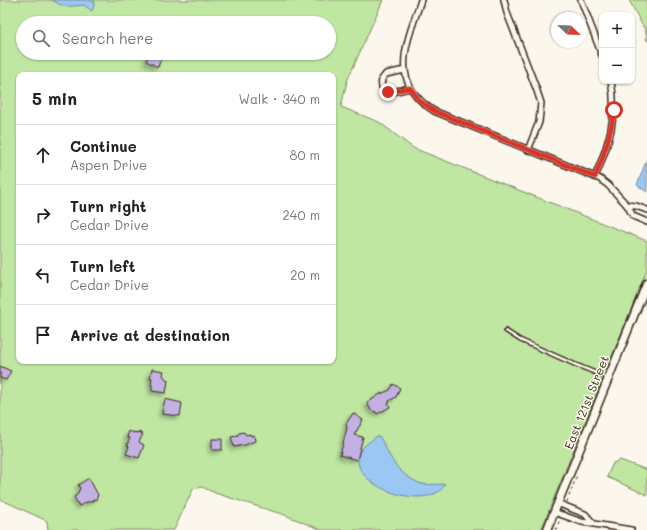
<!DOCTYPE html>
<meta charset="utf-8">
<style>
body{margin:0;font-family:Mali,sans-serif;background:#f2f2f2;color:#202124}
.controls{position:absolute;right:12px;top:12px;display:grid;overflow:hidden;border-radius:8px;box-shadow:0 1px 3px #0004}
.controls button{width:36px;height:36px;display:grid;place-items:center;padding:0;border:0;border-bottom:1px solid #e0e0e0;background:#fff;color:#202124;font:20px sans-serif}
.compass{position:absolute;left:551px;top:12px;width:36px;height:36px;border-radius:50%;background:#fff;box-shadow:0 1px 3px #0004;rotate:113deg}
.stop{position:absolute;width:12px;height:12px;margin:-9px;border:3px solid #d93025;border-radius:50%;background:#fff}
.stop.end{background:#d93025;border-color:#fff;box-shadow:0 1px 4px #0008}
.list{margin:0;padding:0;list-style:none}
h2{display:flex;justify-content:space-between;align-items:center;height:52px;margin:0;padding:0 16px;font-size:17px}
h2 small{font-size:13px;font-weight:400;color:#757577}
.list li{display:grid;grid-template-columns:26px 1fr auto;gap:12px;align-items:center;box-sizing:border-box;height:60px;padding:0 16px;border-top:1px solid #e0e0e0}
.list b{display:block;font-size:15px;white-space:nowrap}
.list p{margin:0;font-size:13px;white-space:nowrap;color:#757577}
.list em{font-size:13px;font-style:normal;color:#757577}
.icon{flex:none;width:22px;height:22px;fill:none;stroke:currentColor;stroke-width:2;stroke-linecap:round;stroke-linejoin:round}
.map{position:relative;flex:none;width:647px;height:530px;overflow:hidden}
.search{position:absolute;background:#fff;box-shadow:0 1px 3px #0004;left:16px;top:16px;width:320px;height:44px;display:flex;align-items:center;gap:10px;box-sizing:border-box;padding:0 14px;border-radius:22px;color:#757577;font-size:15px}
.panel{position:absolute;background:#fff;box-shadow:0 1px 3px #0004;left:16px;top:72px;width:320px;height:292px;border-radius:8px}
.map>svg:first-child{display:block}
.green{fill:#bfe7a2;stroke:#7d8860;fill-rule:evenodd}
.water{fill:#9ac7f4;stroke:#74889e}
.building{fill:#c2b1e2;stroke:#3b2a1e;filter:url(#shadow)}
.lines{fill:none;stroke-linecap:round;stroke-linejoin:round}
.lane-casing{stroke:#3b2a1e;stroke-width:5.5}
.street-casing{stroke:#3b2a1e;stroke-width:8}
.secondary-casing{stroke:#3b2a1e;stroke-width:10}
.path{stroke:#3b2a1e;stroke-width:1;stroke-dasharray:3 3;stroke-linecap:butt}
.lane{stroke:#fbf7ec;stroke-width:2.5}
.street{stroke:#fbf7ec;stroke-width:5}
.secondary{stroke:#fbf7ec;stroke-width:7}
.route{stroke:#d93025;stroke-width:5}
.labels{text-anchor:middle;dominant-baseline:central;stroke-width:3;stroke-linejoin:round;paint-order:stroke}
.street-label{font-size:12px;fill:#3b2a1e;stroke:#fbf7ec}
</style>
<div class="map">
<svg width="647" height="530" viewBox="0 0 647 530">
<defs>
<filter id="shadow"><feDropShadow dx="-3" dy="3" stdDeviation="2" flood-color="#0004"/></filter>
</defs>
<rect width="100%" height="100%" fill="#fbf7ec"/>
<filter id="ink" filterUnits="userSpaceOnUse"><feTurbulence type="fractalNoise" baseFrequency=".025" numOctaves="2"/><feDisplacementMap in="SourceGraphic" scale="8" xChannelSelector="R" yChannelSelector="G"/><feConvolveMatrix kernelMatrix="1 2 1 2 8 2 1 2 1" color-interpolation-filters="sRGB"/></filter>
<g filter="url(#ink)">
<!-- green -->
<g class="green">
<path d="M0 0H383L347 81 341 107 379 122 413 148 647 241V270L541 530H322L280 513 275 512 215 493 202 487 193 489 174 530H48L47 521 0 499ZM23 23H329V53H23ZM19 75H333V361H19Z"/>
<path d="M629 0H647V41L646 32Z"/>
<path d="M620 460 647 470V495L607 477 613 463Z"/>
</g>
<!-- water -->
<g class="water">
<path d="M52 0H89L95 2 92 11 84 5C69 6 66 9 52 0Z"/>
<path d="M647 159V192L637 185Z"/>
<path d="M377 436 380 437C391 458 395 471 417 482 424 486 437 484 445 484 431 514 347 487 359 453 362 446 371 441 377 436Z"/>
</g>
<!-- building -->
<g class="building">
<path d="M150 53H154L162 56 158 67 146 61Z"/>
<path d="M0 366 11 371 6 380 0 378Z"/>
<path d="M152 369 164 371 163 375 166 379 168 380 166 393 152 391V385H151L152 378H150Z"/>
<path d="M393 384 400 388 396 397 389 401 390 402 388 403 390 407 377 414 375 411 373 412 371 410 367 403 380 394 390 390Z"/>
<path d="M165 399 182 403 180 416 162 414Z"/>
<path d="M353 413 363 420 354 435 363 437 357 460 340 455 347 428 346 424Z"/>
<path d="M129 431 134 433V432L138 433V432L143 434 139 442 144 445 139 458 126 454 129 446 127 445 130 438 127 437Z"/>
<path d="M244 432 246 435 250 434 251 436 254 435 255 441 245 445 234 447 231 437 237 436 239 433Z"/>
<rect x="212" y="439" width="10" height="11"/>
<path d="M89 478 98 495 96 500 93 499 92 502H87L79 506 74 497 77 495 80 488 78 485Z"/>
</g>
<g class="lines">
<!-- lane casing -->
<g class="lane-casing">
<path id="lane" d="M506 331 520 340 574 364 608 378"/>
</g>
<!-- street casing -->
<g class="street-casing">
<g id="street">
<path d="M421 0C407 43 387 81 434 111L600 179 608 185 627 205 633 216 647 222"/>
<path d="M504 0 507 13 536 88 541 103 539 122 528 150"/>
<path d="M581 0 602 55"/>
<path d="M405 70 386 74 382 79C378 99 400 90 410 88"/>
<path d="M595 177C609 144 618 117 611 81"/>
<path d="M627 205 636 206 647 210"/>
<path d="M557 503 585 514 593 523"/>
<path d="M554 512 582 522 631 530"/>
</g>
</g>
<!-- secondary casing -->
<g class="secondary-casing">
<path id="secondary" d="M547 530 647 283"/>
</g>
<!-- path -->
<g class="path">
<path d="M567 502 577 475"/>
<path d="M556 530 560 519"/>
</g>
<!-- lane -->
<use href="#lane" class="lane"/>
<!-- street -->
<use href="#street" class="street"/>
<!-- secondary -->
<use href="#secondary" class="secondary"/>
</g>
</g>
<g class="lines" filter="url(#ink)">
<!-- route -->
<path class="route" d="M388 92 410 88 420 101 434 111 595 177C605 154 611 135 614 110"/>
</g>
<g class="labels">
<!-- street labels -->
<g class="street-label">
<text transform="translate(586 402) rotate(-68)">East 121st Street</text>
</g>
</g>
</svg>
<div class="controls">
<button>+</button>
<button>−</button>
</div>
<svg class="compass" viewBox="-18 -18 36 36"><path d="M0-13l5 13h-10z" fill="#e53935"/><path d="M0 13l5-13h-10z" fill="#757577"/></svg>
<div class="stop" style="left:614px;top:110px"></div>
<div class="stop end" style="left:388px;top:92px"></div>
<div class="search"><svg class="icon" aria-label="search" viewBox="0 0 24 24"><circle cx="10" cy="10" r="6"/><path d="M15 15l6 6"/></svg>Search here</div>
<section class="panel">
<h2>5 min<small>Walk · 340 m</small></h2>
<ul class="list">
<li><svg class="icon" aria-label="ahead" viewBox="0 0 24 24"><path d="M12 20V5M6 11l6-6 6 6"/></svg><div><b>Continue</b><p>Aspen Drive</p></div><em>80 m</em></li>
<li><svg class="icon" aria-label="right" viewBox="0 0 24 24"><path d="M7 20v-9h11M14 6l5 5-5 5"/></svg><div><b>Turn right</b><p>Cedar Drive</p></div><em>240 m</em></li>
<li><svg class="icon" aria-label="left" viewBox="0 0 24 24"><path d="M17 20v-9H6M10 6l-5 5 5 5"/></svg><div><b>Turn left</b><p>Cedar Drive</p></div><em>20 m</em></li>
<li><svg class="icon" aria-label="arrive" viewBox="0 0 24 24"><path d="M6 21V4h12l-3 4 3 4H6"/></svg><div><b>Arrive at destination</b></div></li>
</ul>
</section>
</div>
